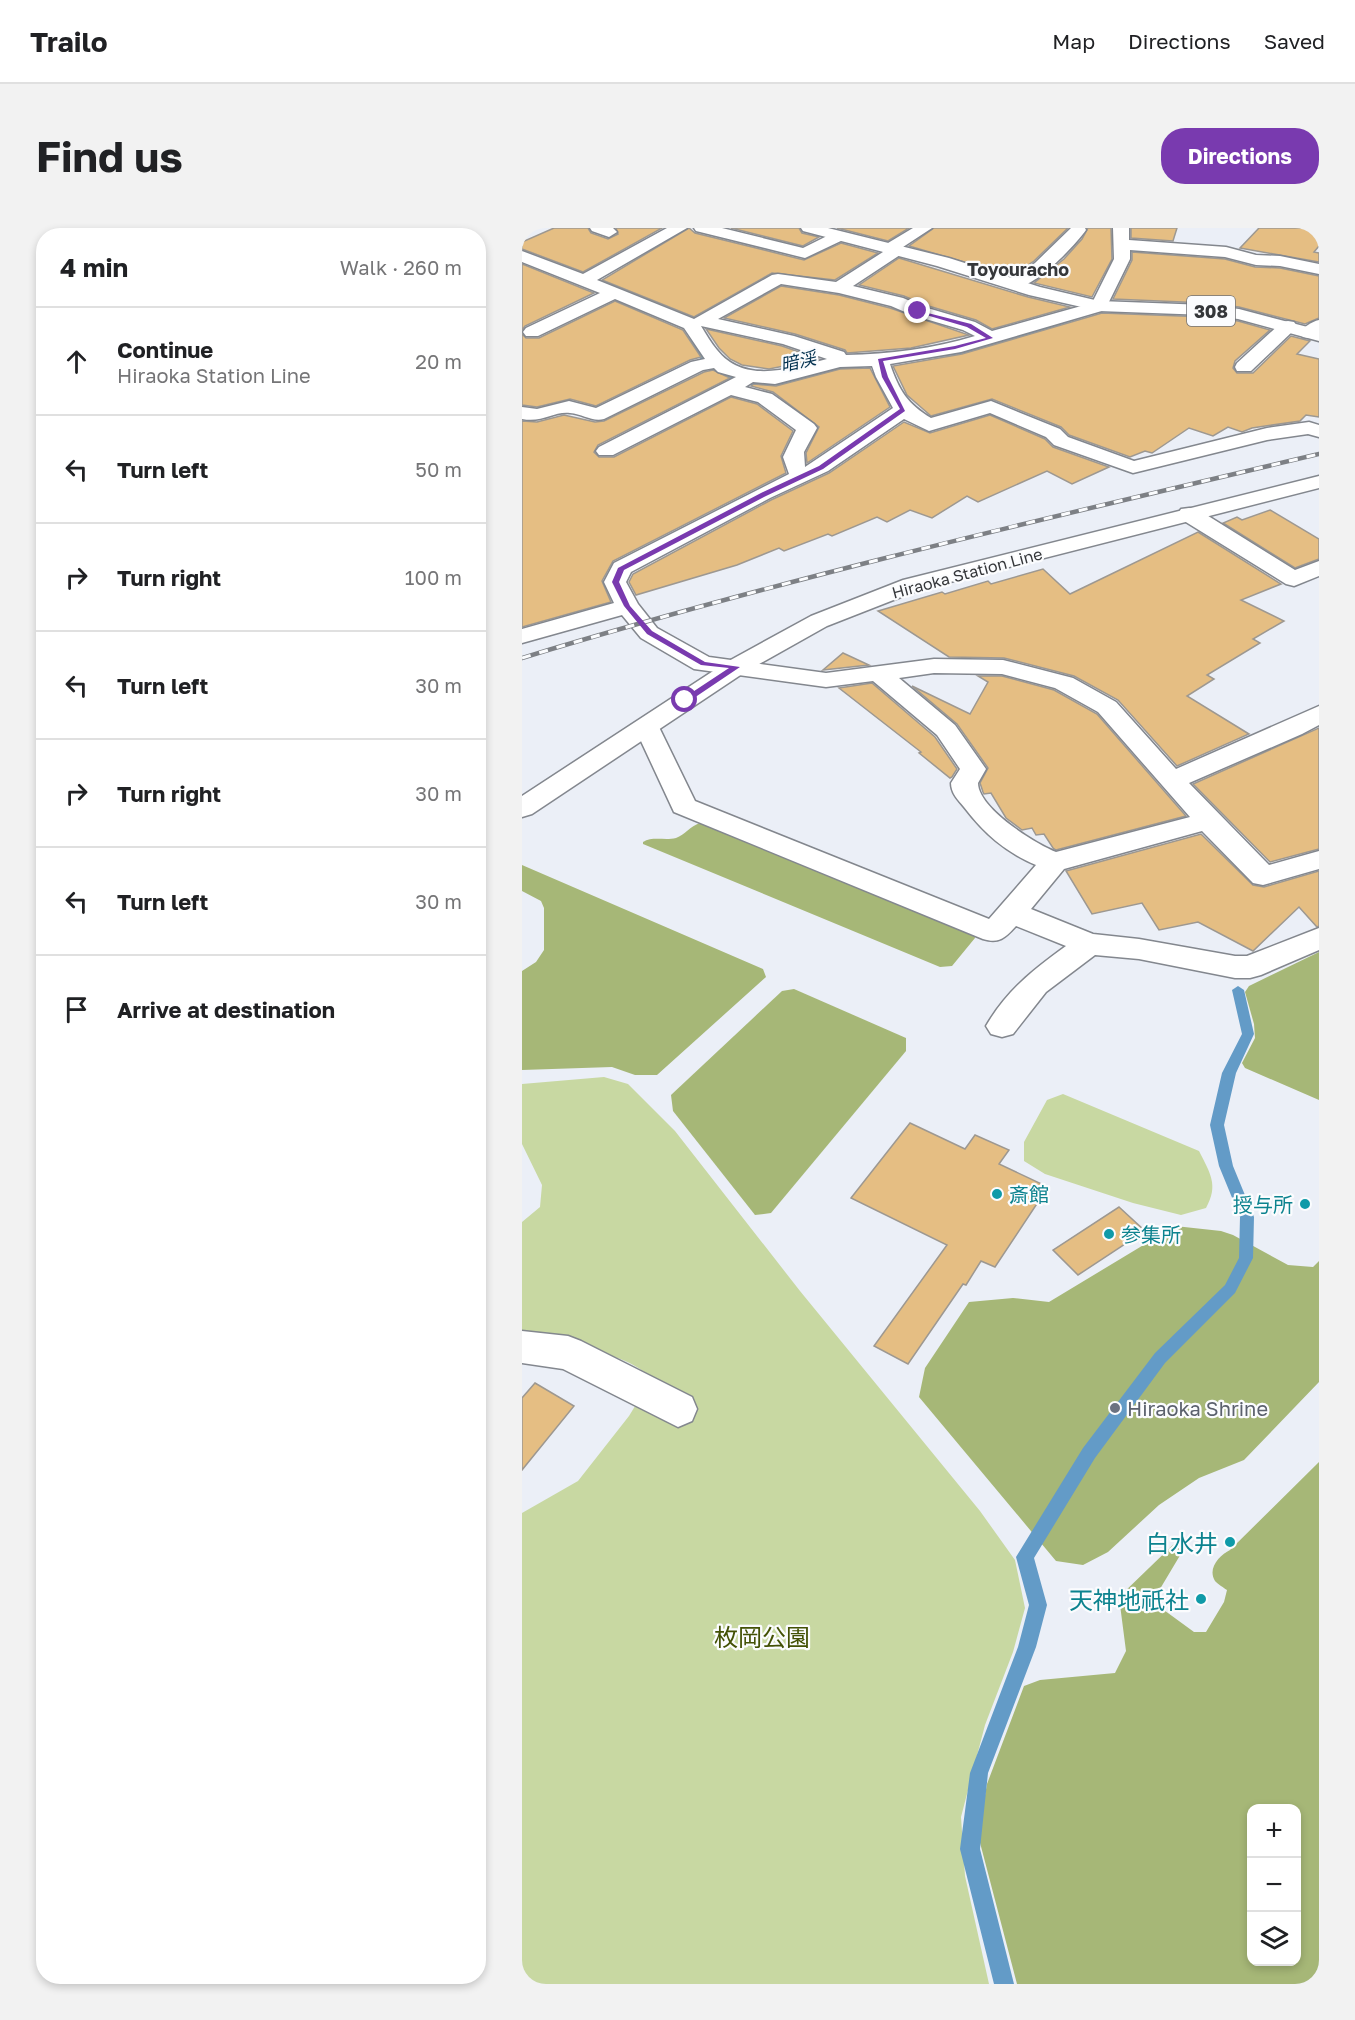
<!DOCTYPE html>
<meta charset="utf-8">
<style>
body{margin:0;font-family:"Golos Text","Noto Sans JP",sans-serif;background:#f2f2f2;color:#202124}
.controls{position:absolute;right:18px;bottom:18px;display:grid;overflow:hidden;border-radius:12px;box-shadow:0 3px 9px #0003}
.controls button{width:54px;height:54px;display:grid;place-items:center;padding:0;border:0;border-bottom:2px solid #e0e0e0;background:#fff;color:#202124;font:30px sans-serif}
.stop{position:absolute;width:18px;height:18px;margin:-14px;border:4px solid #793aaf;border-radius:50%;background:#fff}
.stop.end{background:#793aaf;border-color:#fff;box-shadow:0 2px 6px #0008}
.list{margin:0;padding:0;list-style:none}
h2{display:flex;justify-content:space-between;align-items:center;height:78px;margin:0;padding:0 24px;font-size:26px}
h2 small{font-size:20px;font-weight:400;color:#757577}
.list li{display:grid;grid-template-columns:39px 1fr auto;gap:18px;align-items:center;box-sizing:border-box;height:108px;padding:0 24px;border-top:2px solid #e0e0e0}
.list b{display:block;font-size:22px;white-space:nowrap}
.list p{margin:0;font-size:20px;white-space:nowrap;color:#757577}
.list em{font-size:20px;font-style:normal;color:#757577}
.icon{flex:none;width:33px;height:33px;fill:none;stroke:currentColor;stroke-width:2;stroke-linecap:round;stroke-linejoin:round}
.map{position:relative;flex:none;width:797px;height:1756px;overflow:hidden;border-radius:24px}
header{display:flex;align-items:center;gap:36px;box-sizing:border-box;height:84px;padding:0 30px;background:#fff;border-bottom:2px solid #e0e0e0}
header strong{font-size:28px}
nav{display:flex;gap:33px;margin-inline-start:auto;font-size:21px}
.intro{display:flex;align-items:center;justify-content:space-between;box-sizing:border-box;height:144px;padding:0 36px}
h1{margin:0;font-size:42px}
.button{padding:15px 27px;border-radius:24px;background:#793aaf;color:#fff;font-size:21px;font-weight:700}
main{display:flex;gap:36px;padding:0 36px}
aside{flex:1;background:#fff;border-radius:24px;box-shadow:0 3px 9px #0003}
.map>svg:first-child{display:block}
.green{fill:#c8d8a2}
.forest{fill:#a6b777;fill-rule:evenodd}
.lines{fill:none;stroke-linecap:round;stroke-linejoin:round}
.stream{fill:#639bc7;fill-rule:evenodd}
.building{fill:#e5be83;stroke:#9d9891;stroke-width:1.5}
.minor-casing{stroke:#83878e;stroke-width:3}
.major-casing{stroke:#83878e;stroke-width:3}
.highway-casing{stroke:#83878e;stroke-width:3}
.minor{fill:#fff;fill-rule:evenodd}
.major{fill:#fff;fill-rule:evenodd}
.highway{fill:#fff;fill-rule:evenodd}
.rail-casing{stroke:#7d8085;stroke-width:4.5}
.rail{stroke:#fbfcfe;stroke-width:3;stroke-dasharray:9;stroke-linecap:butt}
.route{fill:#793aaf}
.culture-dot{fill:#0f9aa8;stroke:#fbfcfe;stroke-width:2}
.worship-dot{fill:#6b7280;stroke:#fbfcfe;stroke-width:2}
.labels{text-anchor:middle;dominant-baseline:central;stroke-width:4.5;stroke-linejoin:round;paint-order:stroke}
.far-street-label{font-size:16px;fill:#35373a;stroke:#fbfcfe}
.far-neighbourhood-label{font-size:18px;font-weight:bold;fill:#35373a;stroke:#fbfcfe}
.shield{fill:#fbfcfe;stroke:#707275;stroke-width:1.5}
.shield-label{font-size:18px;font-weight:bold;fill:#35373a}
.far-water-label{font-size:18px;font-style:italic;fill:#043250;stroke:#fbfcfe}
.culture-label{font-size:20px;fill:#0d838f;stroke:#fbfcfe;text-anchor:start}
.worship-label{font-size:20px;fill:#5b616d;stroke:#fbfcfe;text-anchor:start}
.near-culture-label{font-size:24px;fill:#0d838f;stroke:#fbfcfe;text-anchor:end}
.near-park-label{font-size:24px;fill:#435105;stroke:#fbfcfe}
</style>
<header>
<strong>Trailo</strong>
<nav><a>Map</a><a>Directions</a><a>Saved</a></nav>
</header>
<div class="intro"><h1>Find us</h1><a class="button">Directions</a></div>
<main>
<aside>
<h2>4 min<small>Walk · 260 m</small></h2>
<ul class="list">
<li><svg class="icon" aria-label="ahead" viewBox="0 0 24 24"><path d="M12 20V5M6 11l6-6 6 6"/></svg><div><b>Continue</b><p>Hiraoka Station Line</p></div><em>20 m</em></li>
<li><svg class="icon" aria-label="left" viewBox="0 0 24 24"><path d="M17 20v-9H6M10 6l-5 5 5 5"/></svg><div><b>Turn left</b></div><em>50 m</em></li>
<li><svg class="icon" aria-label="right" viewBox="0 0 24 24"><path d="M7 20v-9h11M14 6l5 5-5 5"/></svg><div><b>Turn right</b></div><em>100 m</em></li>
<li><svg class="icon" aria-label="left" viewBox="0 0 24 24"><path d="M17 20v-9H6M10 6l-5 5 5 5"/></svg><div><b>Turn left</b></div><em>30 m</em></li>
<li><svg class="icon" aria-label="right" viewBox="0 0 24 24"><path d="M7 20v-9h11M14 6l5 5-5 5"/></svg><div><b>Turn right</b></div><em>30 m</em></li>
<li><svg class="icon" aria-label="left" viewBox="0 0 24 24"><path d="M17 20v-9H6M10 6l-5 5 5 5"/></svg><div><b>Turn left</b></div><em>30 m</em></li>
<li><svg class="icon" aria-label="arrive" viewBox="0 0 24 24"><path d="M6 21V4h12l-3 4 3 4H6"/></svg><div><b>Arrive at destination</b></div></li>
</ul>
</aside>
<div class="map">
<svg width="797" height="1756" viewBox="0 0 797 1756">
<rect width="100%" height="100%" fill="#ebeff7"/>
<!-- green -->
<g class="green">
<path d="M82 849 106 856 153 903 278 1063 458 1283 493 1332 503 1380 491 1424 463 1497 439 1589 443 1648 467 1756H0V1285L56 1253 107 1188 129 1152C114 1125 30 1114 0 1109V994L18 979 20 957 0 916V856Z"/>
<path d="M541 866 677 923C688 945 697 957 684 980L659 987 611 975 523 946 502 933V914L525 872Z"/>
</g>
<!-- forest -->
<g class="forest">
<path d="M178 595 452 703 453 710 430 738 418 739 121 616V614C131 608 143 613 154 610 163 607 168 598 178 595Z"/>
<path d="M0 637 241 741 244 749 135 847H113L90 839 0 842V743L14 734 22 722V680L19 673 0 663Z"/>
<path d="M797 724V872L723 840 720 835 733 810 732 796 723 764 727 758Z"/>
<path d="M272 761 384 810V823L249 985 233 987 151 883 149 867 260 763Z"/>
<path d="M653 998 699 1003 711 1007 766 1037 791 1039 797 1033V1154L722 1232 677 1250 637 1277 586 1324 561 1337 534 1333 397 1169 403 1140 447 1074 491 1070 527 1074Z"/>
<path d="M797 1234V1756H495L456 1607 465 1556 502 1458 518 1452 593 1445 604 1423 597 1369 658 1310 666 1314 632 1371 635 1377 672 1404H684L702 1374 705 1362C702 1360 696 1356 693 1353 685 1340 698 1327 708 1322ZM730 1580H774V1734H730Z"/>
</g>
<g class="lines">
<!-- stream -->
<g class="stream">
<path d="M568 83 575 85 458 123 366 137 362 135 454 119Z"/>
<path d="M159 108H165C175 118 183 130 194 138 234 167 282 147 324 138 332 137 344 133 351 137L271 156 234 158 212 153 192 144 159 112Z"/>
<path d="M716 758 722 762 732 806 714 845 702 897 711 938 732 989 731 1030 713 1065 643 1135 573 1230 512 1330 525 1377 514 1419 466 1545 458 1621 492 1756H472L438 1621 448 1545 496 1419 507 1377 494 1329 561 1220 633 1125 703 1057 717 1030 718 989 697 938 688 897 700 845 720 806 710 762Z"/>
</g>
</g>
<!-- building -->
<g class="building">
<path d="M32 0H66L69 5 86 11 96 6 94 0H140L61 44 0 21V14Z"/>
<path d="M167 0 173 5 282 32 319 15 356 25 313 52 250 45 172 89 80 52Z"/>
<path d="M209 0H277L280 5 297 9 281 18Z"/>
<path d="M315 0H387L366 13Z"/>
<path d="M412 0H546L512 33 490 48 387 18Z"/>
<path d="M566 0H589L590 31 570 69 512 55 542 31 560 11Z"/>
<path d="M609 0H655L651 13 609 10Z"/>
<path d="M737 0H797V18L792 24 797 25V34L718 20Z"/>
<path d="M610 24 703 31 733 39 758 40 797 48V90L783 96 717 79 684 75 591 71 610 32Z"/>
<path d="M377 30 506 69 548 79 470 101 454 92 403 77 382 68 337 57Z"/>
<path d="M0 36 72 65 3 98 0 102Z"/>
<path d="M259 58 317 67 368 80 447 107 389 120 325 125 323 122 273 106 202 90Z"/>
<path d="M93 73 161 102 179 129 168 132 74 178 48 171 15 179 0 177V106L4 110H17Z"/>
<path d="M580 85 684 89 716 93 748 102 713 133 711 140 715 145H731L769 108 788 113 775 126 797 131V189L784 187 778 193 730 200 720 204 706 199 691 208 667 200 630 225 623 223 608 229 547 207 539 199 470 171 409 188 385 167 371 138 440 126Z"/>
<path d="M184 101 260 118 297 131 247 141 220 137 208 131 197 120Z"/>
<path d="M348 140 368 179 285 235 284 225 297 199 251 164 229 158 232 156 254 158 318 141Z"/>
<path d="M191 142 208 150 76 217 72 224 77 229H92L209 169 235 176 271 203 259 228 264 245 91 333 80 353 89 374 0 399V193L15 194 42 187 73 194 82 193 182 144Z"/>
<path d="M468 187 523 211 531 219 587 239 550 256 525 243 456 274 445 268 410 290 388 282 365 294 355 289 310 308 306 306 262 323 257 320 215 337 114 367 107 354 111 346 249 272 307 245 382 194 408 205Z"/>
<path d="M748 282 797 311V331L773 340 701 295 715 289 720 292Z"/>
<path d="M676 304 759 356 719 372 762 393 731 411 738 415 685 447 692 451 665 468 727 506 655 538 596 472 552 448 482 430 427 429 356 383 420 364 423 366 466 353 469 356 521 341 548 366Z"/>
<path d="M321 425 347 437 301 442Z"/>
<path d="M456 448H480L532 462 575 486 664 588 534 622 531 620 522 606 514 607 510 600 500 602 484 590 469 565 462 566 461 564 458 555 466 540 435 496 390 458 448 486 466 454Z"/>
<path d="M350 455 413 509 435 541 430 549 428 550 397 525 399 524 317 460Z"/>
<path d="M797 500V621L748 634 671 556Z"/>
<path d="M679 606 731 657 742 659 797 643V698L795 699 777 679 731 723 676 694 637 702 620 675 570 686 544 643Z"/>
<path d="M388 895 443 921 453 907 487 922 477 936 526 959 473 1039 459 1033 444 1057 441 1056 386 1136 352 1118 425 1017 329 970Z"/>
<path d="M597 979 623 1003 556 1047 531 1022Z"/>
<path d="M13 1155 52 1178 0 1242V1170Z"/>
</g>
<g class="lines">
<!-- minor casing -->
<g class="minor-casing">
<g id="minor">
<path d="M68 0H91L95 4 87 9 70 3Z"/>
<path d="M145 0H165L75 52 172 91 250 47 256 46 314 54 361 24 359 21 361 18 391 0H410L381 19 383 22 381 25 331 58 381 70 402 79 453 94 470 103 570 75 592 31 591 0H607V12L704 19 734 27 758 28 797 36V46L758 38 734 37 703 29 608 22V31L583 82 439 124 368 136C377 163 386 176 409 190L469 173 538 201 546 209 612 233 745 200 787 194 797 197V209L786 206 745 212 611 245 532 217 524 209 468 185 407 203 382 191 306 243 248 270 109 344 104 354 116 376 135 400 187 429 304 445 412 431 481 432 551 450 594 474 654 541 797 478V497L780 506 667 555 747 637 797 623V641L741 657 731 655 680 603 542 641 509 681 571 706 617 711 713 728H725L797 700V722L739 747 728 750H713L617 731 573 727 524 764 491 806 480 809 469 806 464 798C485 762 511 742 544 718L494 698C483 710 477 716 461 711L152 584 112 498 116 493 125 490 134 493 173 573 467 691 514 637C483 624 462 605 442 579 436 572 429 565 429 555L438 541 415 507 351 453 304 459 172 441 119 410 100 387 0 415V401L92 375 82 354 92 335 267 246 261 229 274 202 236 174 209 167 91 227H77L74 223 77 219 214 149 196 144 192 140 181 142 82 191C70 194 61 186 48 185 32 183 21 195 0 191V179L15 181 47 173 74 180 169 134 183 131 162 100 93 71 16 108H4L1 104 4 100 78 65 0 34V23L61 46ZM259 56 317 65 369 78 390 87 441 102 453 108C411 121 367 126 324 127L322 124 272 108 196 91ZM179 98 261 116 305 131C268 140 223 157 195 122 189 115 184 106 179 98ZM350 138 354 149 371 180 283 239 282 224 295 200 292 196 250 166 223 159 231 154 253 156 318 139ZM412 445 480 446 533 460 576 484 668 589 534 624C512 615 456 580 456 555L464 541 433 497 377 450Z"/>
<path d="M172 0H200L281 20 311 5H323L325 8 323 11 283 30 174 3Z"/>
<path d="M549 0H563L564 2C552 19 508 65 487 60L484 56 487 52 513 35Z"/>
<path d="M797 92V106L787 110 781 109 778 105C783 98 789 94 797 92Z"/>
<path d="M766 93 772 94 775 98 772 102 729 143H715L713 139 715 135 760 94Z"/>
<path d="M667 280 675 281 773 342 797 333V348L772 358 764 356 659 291 656 286 659 281Z"/>
<path d="M0 1103 46 1108 59 1113 170 1169 175 1181 170 1193 156 1199 41 1141 0 1135Z"/>
</g>
</g>
<!-- major casing -->
<g class="major-casing">
<path id="major" d="M797 248V260L397 362 305 398 223 444 10 586 0 589V568L205 434 289 388 381 352Z"/>
</g>
<!-- highway casing -->
<g class="highway-casing">
<path id="highway" d="M279 0H306L427 30 518 59 577 73 684 77 717 81 797 102V113L716 91 684 87 577 83 507 67 415 38 281 3Z"/>
</g>
<!-- minor -->
<use href="#minor" class="minor"/>
<!-- major -->
<use href="#major" class="major"/>
<!-- highway -->
<use href="#highway" class="highway"/>
<!-- rail casing -->
<g class="rail-casing">
<path id="rail" d="M0 430C263 350 530 289 797 226"/>
</g>
<!-- rail -->
<use href="#rail" class="rail"/>
</g>
<!-- route -->
<path class="route" d="M394 82 449 96 471 110 433 121 361 133 366 149 383 183 301 241 244 268 102 342 97 354 108 378 130 403 183 434 218 439 166 474H160V471L207 440 179 437 125 406 102 378 90 354 96 340 239 265 297 238 378 181 360 149 356 131 433 118 464 110 445 99 394 84Z"/>
<!-- markers -->
<g class="culture-dot">
<circle cx="475" cy="966" r="6"/>
<circle cx="783" cy="976" r="6"/>
<circle cx="587" cy="1006" r="6"/>
<circle cx="708" cy="1314" r="6"/>
<circle cx="679" cy="1371" r="6"/>
</g>
<circle class="worship-dot" cx="593" cy="1180" r="6"/>
<g class="labels">
<!-- far-street labels -->
<g class="far-street-label">
<text transform="translate(445 345) rotate(-15)">Hiraoka Station Line</text>
</g>
<!-- far-neighbourhood labels -->
<g class="far-neighbourhood-label">
<text x="496" y="41">Toyouracho</text>
</g>
<!-- shield labels -->
<rect class="shield" x="665" y="68" width="48" height="30" rx="4.5"/>
<g class="shield-label">
<text x="689" y="83">308</text>
</g>
<!-- far-water labels -->
<g class="far-water-label">
<text transform="translate(276 133) rotate(-13)">暗渓</text>
</g>
<!-- culture labels -->
<g class="culture-label">
<text x="487" y="966">斎館</text>
<text x="771" y="976" text-anchor="end">授与所</text>
<text x="599" y="1006">参集所</text>
</g>
<!-- worship labels -->
<g class="worship-label">
<text x="605" y="1180">Hiraoka Shrine</text>
</g>
<!-- near-culture labels -->
<g class="near-culture-label">
<text x="696" y="1314">白水井</text>
<text x="667" y="1371">天神地祇社</text>
</g>
<!-- near-park labels -->
<g class="near-park-label">
<text x="240" y="1408">枚岡公園</text>
</g>
</g>
</svg>
<div class="controls">
<button>+</button>
<button>−</button>
<button><svg class="icon" aria-label="layers" viewBox="0 0 24 24"><path d="M12 4l9 5-9 5-9-5zM3 14l9 5 9-5"/></svg></button>
</div>
<div class="stop" style="left:163px;top:472px"></div>
<div class="stop end" style="left:396px;top:83px"></div>
</div>
</main>
